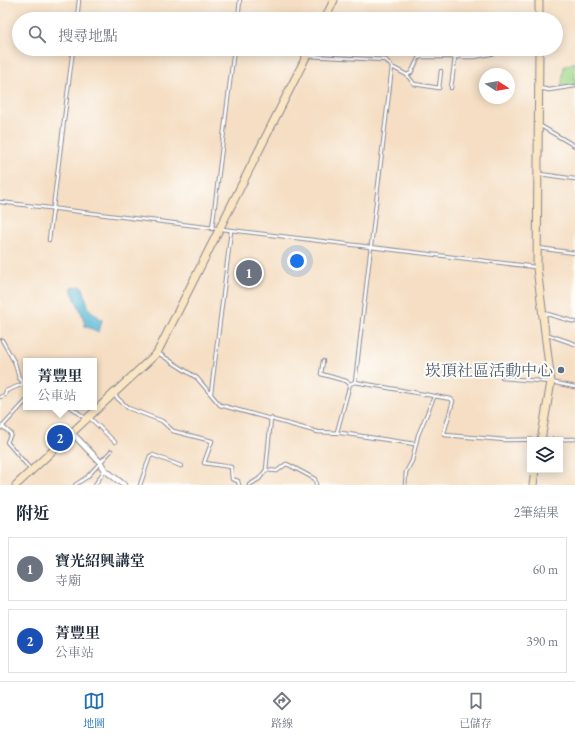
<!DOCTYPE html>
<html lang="zh-TW">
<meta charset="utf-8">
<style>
body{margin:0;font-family:"EB Garamond","Noto Serif TC",serif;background:#f6f6f7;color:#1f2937}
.controls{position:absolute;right:12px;bottom:12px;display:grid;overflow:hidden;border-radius:0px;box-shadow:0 2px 10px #0003}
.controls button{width:36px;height:36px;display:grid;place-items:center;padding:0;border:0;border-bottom:1px solid #e0e1e3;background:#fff;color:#1f2937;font:20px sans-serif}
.compass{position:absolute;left:479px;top:68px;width:36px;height:36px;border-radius:50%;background:#fff;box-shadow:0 2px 10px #0003;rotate:101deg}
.you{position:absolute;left:297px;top:261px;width:14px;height:14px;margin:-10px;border:3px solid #fff;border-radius:50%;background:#1a73e8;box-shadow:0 0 0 6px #1a73e833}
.badge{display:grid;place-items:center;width:26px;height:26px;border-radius:50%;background:#1f6fb2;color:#fff;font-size:13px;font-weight:700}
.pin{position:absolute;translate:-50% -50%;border:2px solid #fff;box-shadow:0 1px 4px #0006}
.popup{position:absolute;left:23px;top:358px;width:74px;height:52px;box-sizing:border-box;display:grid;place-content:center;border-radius:0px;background:#fff;filter:drop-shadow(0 1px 3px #0005);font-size:13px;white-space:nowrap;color:#747a83}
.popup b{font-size:15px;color:#1f2937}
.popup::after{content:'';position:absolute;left:50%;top:100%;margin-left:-8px;border:8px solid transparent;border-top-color:#fff}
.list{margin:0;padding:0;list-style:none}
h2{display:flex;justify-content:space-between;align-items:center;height:52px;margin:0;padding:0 16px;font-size:17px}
h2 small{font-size:13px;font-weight:400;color:#747a83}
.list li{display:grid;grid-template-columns:26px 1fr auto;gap:12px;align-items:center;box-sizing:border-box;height:64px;margin:0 8px 8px;padding:0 8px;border:1px solid #e0e1e3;border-radius:0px}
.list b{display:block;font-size:15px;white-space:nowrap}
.list p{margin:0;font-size:13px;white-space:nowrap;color:#747a83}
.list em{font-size:13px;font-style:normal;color:#747a83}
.icon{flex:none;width:22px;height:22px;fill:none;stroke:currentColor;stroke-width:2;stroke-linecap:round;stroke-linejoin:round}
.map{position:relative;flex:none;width:575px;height:485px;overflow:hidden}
.search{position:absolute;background:#fff;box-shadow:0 2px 10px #0003;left:12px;right:12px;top:12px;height:44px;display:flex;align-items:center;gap:10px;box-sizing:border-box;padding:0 14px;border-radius:22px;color:#747a83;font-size:15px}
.sheet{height:196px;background:#fff}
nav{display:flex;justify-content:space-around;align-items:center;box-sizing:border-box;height:56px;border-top:1px solid #e0e1e3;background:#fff;font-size:11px;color:#747a83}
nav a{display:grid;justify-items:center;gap:2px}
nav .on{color:#1f6fb2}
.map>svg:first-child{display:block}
.green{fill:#a1d889;stroke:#5e8474}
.water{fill:#57b6d6;stroke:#39729a}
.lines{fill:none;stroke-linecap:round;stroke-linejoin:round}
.lane-casing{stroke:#888690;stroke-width:4.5}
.street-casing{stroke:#888690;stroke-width:7}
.secondary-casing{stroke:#888690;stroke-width:9}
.lane{stroke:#fff;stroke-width:2.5}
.street{stroke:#fff;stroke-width:5}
.secondary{stroke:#fbe6c4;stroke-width:7}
.service-dot{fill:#5c6f8a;stroke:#fdfcf7;stroke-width:1.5}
.labels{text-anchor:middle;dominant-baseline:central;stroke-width:4;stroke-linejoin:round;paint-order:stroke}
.service-label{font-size:16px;fill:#4e5e75;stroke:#fdfcf7;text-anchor:end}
</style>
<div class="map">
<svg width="575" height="485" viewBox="0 0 575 485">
<rect width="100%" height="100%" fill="#fdfcf7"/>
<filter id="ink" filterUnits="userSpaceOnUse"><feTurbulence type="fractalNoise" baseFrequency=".025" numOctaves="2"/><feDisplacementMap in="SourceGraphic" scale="8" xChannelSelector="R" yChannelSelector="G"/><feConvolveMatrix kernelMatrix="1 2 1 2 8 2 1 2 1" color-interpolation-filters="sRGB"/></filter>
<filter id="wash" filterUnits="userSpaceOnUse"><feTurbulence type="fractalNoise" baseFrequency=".012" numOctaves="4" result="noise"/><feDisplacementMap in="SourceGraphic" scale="16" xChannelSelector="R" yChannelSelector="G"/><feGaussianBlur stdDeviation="0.9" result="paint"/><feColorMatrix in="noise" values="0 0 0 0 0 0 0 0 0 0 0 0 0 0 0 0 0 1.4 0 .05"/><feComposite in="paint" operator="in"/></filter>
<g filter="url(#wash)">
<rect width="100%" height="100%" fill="#f5dec3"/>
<!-- green -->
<path class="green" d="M575 62V86L561 90 564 67Z"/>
<!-- water -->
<path class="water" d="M79 286 83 288 89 309 102 320 99 332 85 326C83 312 75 302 71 288Z"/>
</g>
<g filter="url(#ink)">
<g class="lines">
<!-- lane casing -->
<g class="lane-casing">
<g id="lane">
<path d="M77 19 79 0"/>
<path d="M238 19 240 0"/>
<path d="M308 56 386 60 392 67 355 382"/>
<path d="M392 67 407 75 411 73 419 57H474L518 49"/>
<path d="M407 75 414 84 439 88 441 71"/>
<path d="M451 88 455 58"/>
<path d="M539 88 549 90 575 86"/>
<path d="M539 125 575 146"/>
<path d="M540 174 575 179"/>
<path d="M0 202 535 267"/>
<path d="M212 229 234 49"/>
<path d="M49 240 73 49"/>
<path d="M538 248 575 253"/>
<path d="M544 313 575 322"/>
<path d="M546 334 575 344"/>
<path d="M2 340 15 363 19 378 26 386"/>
<path d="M158 353 197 378 220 405 318 432 341 433 415 444"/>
<path d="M323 361 321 374 346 381 350 384"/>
<path d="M502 378 551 382 575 387"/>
<path d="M211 393 231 231"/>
<path d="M114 395 128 408 162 421 173 431 212 441 204 463 231 467 232 479 238 481 239 485"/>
<path d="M0 397 5 395 6 391 23 384"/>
<path d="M71 407 85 418"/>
<path d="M90 418 115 442"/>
<path d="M2 426 11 434 7 442 31 470"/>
<path d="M0 429 26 401"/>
<path d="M337 432 350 384 355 382 451 399 453 401 444 433 445 435 505 440 575 439"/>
<path d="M266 470 277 471 286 464 289 465 315 479 316 485"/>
<path d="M75 485 87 477 111 451"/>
<path d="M95 485 104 471"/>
<path d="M140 485 150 456 153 455 181 466"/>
<path d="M249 485 259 479 266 470 271 418"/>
<path d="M405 485 406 472 412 461 418 435 434 397"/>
</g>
</g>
<!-- street casing -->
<g class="street-casing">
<path id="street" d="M72 433 100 462 105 470 124 485"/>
</g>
<!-- secondary casing -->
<g class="secondary-casing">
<g id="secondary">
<path d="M539 0V19"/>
<path d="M325 19 334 0"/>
<path d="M539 49 537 268 551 382 541 440"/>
<path d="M16 485 157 353 310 49"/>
<path d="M533 485 535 470"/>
</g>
</g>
<!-- lane -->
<use href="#lane" class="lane"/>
<!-- street -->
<use href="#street" class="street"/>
<!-- secondary -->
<use href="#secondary" class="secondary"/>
</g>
</g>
<!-- markers -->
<circle class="service-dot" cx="561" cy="370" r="4"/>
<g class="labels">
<!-- service labels -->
<g class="service-label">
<text x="553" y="370">崁頂社區活動中心</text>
</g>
</g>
</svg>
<div class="controls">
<button><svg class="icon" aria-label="layers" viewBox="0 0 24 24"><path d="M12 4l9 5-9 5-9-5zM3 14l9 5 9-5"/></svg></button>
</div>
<svg class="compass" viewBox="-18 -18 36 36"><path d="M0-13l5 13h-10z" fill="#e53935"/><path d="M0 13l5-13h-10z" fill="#747a83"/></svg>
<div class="you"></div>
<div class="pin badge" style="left:249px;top:273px;background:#6b7280">1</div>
<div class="pin badge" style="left:60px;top:438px;background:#1a4fb4">2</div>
<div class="popup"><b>菁豐里</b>公車站</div>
<div class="search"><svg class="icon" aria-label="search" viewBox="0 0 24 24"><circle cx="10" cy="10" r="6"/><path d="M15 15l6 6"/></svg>搜尋地點</div>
</div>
<section class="sheet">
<h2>附近<small>2筆結果</small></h2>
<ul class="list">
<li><span class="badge" style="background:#6b7280">1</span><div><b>寶光紹興講堂</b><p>寺廟</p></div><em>60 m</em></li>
<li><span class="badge" style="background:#1a4fb4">2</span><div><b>菁豐里</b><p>公車站</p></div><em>390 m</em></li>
</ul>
</section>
<nav>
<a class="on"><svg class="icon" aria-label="map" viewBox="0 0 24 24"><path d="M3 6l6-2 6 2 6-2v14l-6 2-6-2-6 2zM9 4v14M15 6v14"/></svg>地圖</a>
<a><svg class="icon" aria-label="directions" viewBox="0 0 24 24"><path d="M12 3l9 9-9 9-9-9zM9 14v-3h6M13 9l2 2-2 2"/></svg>路線</a>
<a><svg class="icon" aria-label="saved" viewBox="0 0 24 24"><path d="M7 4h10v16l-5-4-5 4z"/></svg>已儲存</a>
</nav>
